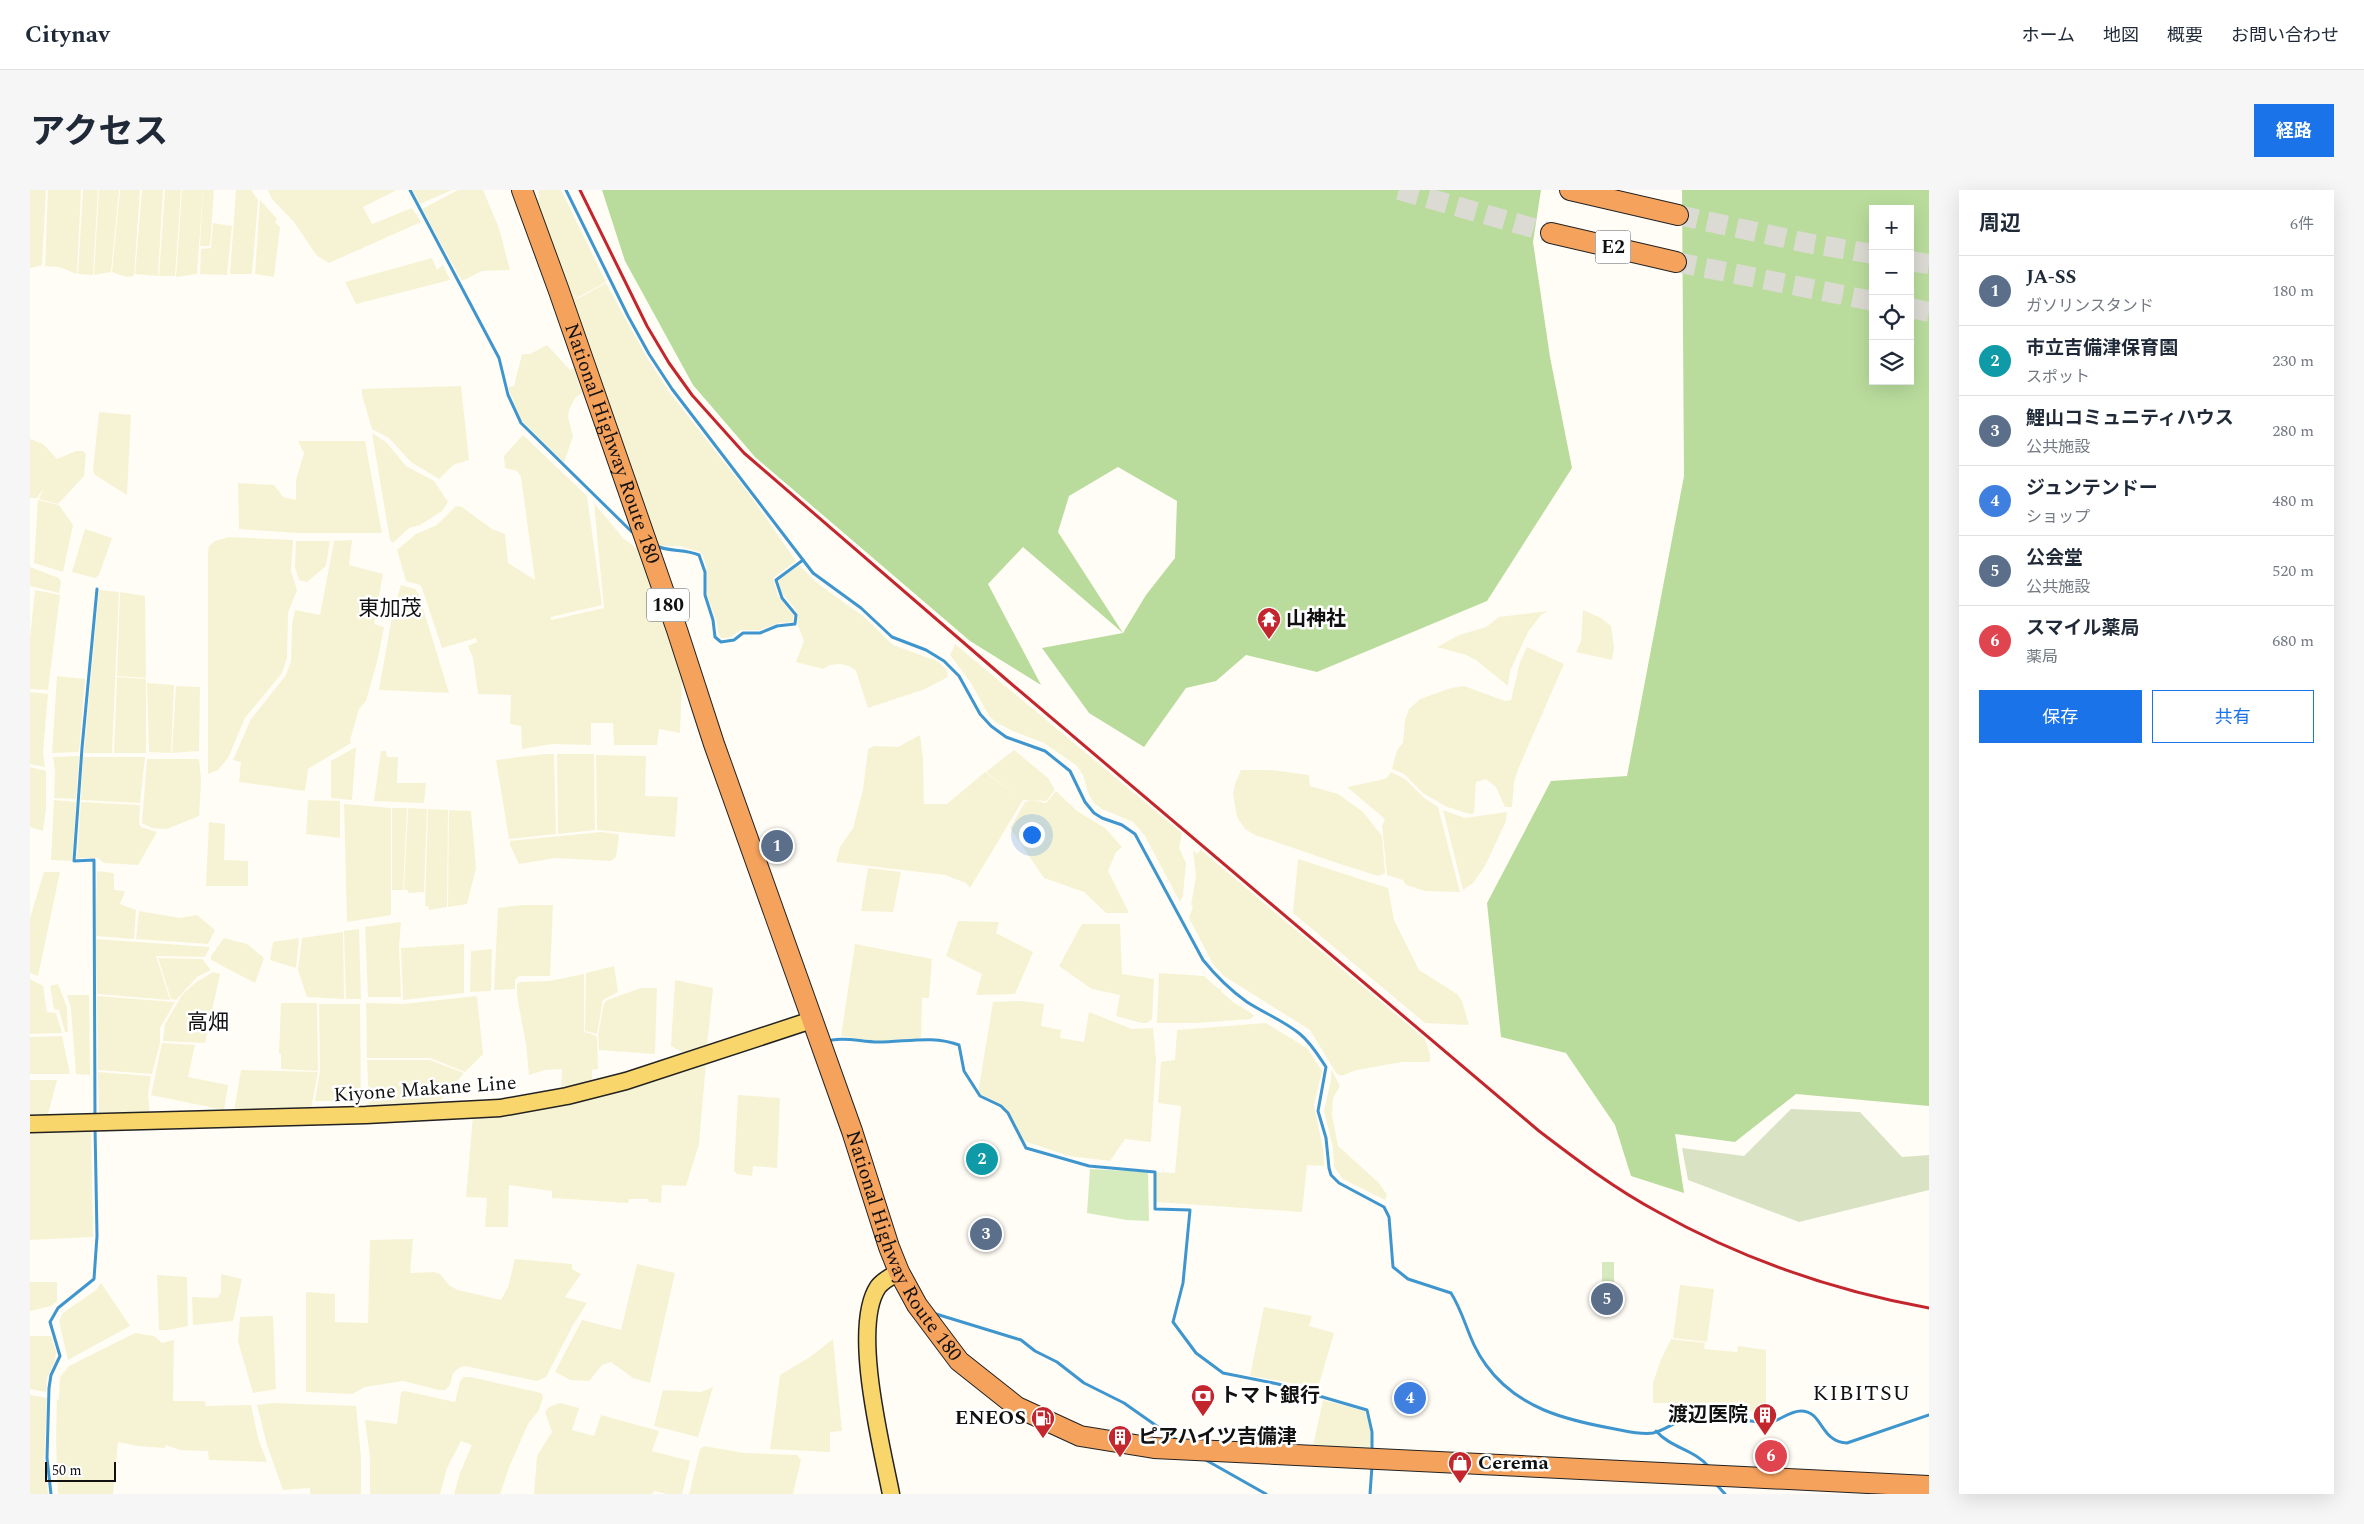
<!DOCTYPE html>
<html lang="ja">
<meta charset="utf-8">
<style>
body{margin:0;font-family:Spectral,"Noto Sans JP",serif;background:#f6f6f7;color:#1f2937}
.controls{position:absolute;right:15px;top:15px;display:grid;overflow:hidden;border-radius:0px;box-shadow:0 5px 20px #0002}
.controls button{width:45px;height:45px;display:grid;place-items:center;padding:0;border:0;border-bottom:1px solid #e0e1e3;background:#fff;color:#1f2937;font:25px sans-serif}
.scale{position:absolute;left:15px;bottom:12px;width:71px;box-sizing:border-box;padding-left:5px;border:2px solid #111;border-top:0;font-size:14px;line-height:18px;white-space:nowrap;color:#111;-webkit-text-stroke:4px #fff;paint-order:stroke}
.you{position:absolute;left:1001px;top:644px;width:18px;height:18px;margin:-12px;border:4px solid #fff;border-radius:50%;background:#1a73e8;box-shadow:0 0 0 8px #1a73e833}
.badge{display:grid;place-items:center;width:32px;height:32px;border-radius:50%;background:#1a73e8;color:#fff;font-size:16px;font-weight:700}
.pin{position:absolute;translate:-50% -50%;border:2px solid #fff;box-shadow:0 1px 5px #0006}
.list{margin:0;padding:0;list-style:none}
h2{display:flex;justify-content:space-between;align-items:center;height:65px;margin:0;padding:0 20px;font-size:21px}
h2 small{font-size:16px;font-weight:400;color:#747a83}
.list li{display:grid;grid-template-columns:32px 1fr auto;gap:15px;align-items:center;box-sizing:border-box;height:70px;padding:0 20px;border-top:1px solid #e0e1e3}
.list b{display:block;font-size:19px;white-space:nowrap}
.list p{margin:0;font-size:16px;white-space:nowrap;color:#747a83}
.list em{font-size:16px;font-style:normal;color:#747a83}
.actions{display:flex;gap:10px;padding:15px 20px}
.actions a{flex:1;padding:11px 0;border:1px solid #1a73e8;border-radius:0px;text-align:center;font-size:18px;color:#1a73e8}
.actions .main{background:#1a73e8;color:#fff}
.icon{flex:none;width:28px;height:28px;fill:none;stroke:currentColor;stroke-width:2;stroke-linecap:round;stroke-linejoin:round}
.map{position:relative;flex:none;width:1899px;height:1304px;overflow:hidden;border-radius:0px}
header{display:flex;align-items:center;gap:30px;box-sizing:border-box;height:70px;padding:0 25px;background:#fff;border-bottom:1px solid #e0e1e3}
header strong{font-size:24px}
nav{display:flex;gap:28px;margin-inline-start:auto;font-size:18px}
.intro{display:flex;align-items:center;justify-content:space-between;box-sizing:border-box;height:120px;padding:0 30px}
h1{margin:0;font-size:35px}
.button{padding:12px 22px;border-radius:0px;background:#1a73e8;color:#fff;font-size:18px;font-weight:700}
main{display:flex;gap:30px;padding:0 30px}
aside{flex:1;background:#fff;border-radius:0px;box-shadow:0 5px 20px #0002}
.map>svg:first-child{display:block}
.farmland{fill:#f6f3d4}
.green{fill:#d5ebbd}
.forest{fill:#b9dc9c;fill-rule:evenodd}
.cemetery{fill:#d9e3c4}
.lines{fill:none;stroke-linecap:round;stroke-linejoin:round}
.stream{stroke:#3f96cf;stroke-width:3}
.highway-tunnel{stroke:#dbdad3;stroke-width:20;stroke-dasharray:20 10;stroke-linecap:butt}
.major-casing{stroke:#222;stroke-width:19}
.highway-casing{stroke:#222;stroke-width:22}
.major{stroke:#f9d66b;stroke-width:16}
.highway{stroke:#f5a25d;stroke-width:20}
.rail{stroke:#c4262e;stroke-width:3}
.labels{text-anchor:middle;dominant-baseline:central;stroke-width:5;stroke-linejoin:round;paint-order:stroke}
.shield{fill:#fff;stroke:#585858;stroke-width:1}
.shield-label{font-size:19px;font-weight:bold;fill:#111}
.street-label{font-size:20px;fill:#111;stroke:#fff}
.poi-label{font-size:20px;font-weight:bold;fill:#111;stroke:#fff;text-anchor:start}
.neighbourhood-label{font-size:21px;fill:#111;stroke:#fff}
.quarter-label{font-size:22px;letter-spacing:1px;fill:#111;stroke:#fff}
</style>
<header>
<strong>Citynav</strong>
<nav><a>ホーム</a><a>地図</a><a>概要</a><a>お問い合わせ</a></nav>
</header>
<div class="intro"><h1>アクセス</h1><a class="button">経路</a></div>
<main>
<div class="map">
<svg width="1899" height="1304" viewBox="0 0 1899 1304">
<rect width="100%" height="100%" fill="#fffdf5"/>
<!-- farmland -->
<g class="farmland">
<path d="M0 0H16L12 75 0 78Z"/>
<path d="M18 0H51L47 84 29 77 15 76Z"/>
<path d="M53 0H68L63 85 48 84Z"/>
<path d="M69 0H89L81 82 64 85Z"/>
<path d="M90 0H110L104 86 96 87 82 82Z"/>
<path d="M112 0H133L128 86 105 84Z"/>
<path d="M135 0H151L145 86H129Z"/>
<path d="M152 0H173L167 84 146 87Z"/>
<path d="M173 0H184L180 56H170Z"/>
<path d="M206 0H221L228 10 222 84H200Z"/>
<path d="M238 0H367L333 17 342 34 382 18 391 32 299 73 287 66 264 32 242 9Z"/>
<path d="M382 0H422L390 14Z"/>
<path d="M428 0H453L469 38 480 80 452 81 432 91 392 19Z"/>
<path d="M508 0H531L576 92 547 108 535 93 547 109 576 93 616 166 640 203 722 308 766 371 743 388 748 406 763 425V432L749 433 729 440H711L699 448H691L688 443 687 432 677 405 676 375 672 363 651 356H630L622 351 502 11 509 9Z"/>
<path d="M230 10 247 29 245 33 250 37 244 87 225 84Z"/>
<path d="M183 33 202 36 197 85 170 84 171 59 181 58Z"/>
<path d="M402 68 407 80 413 75 420 90 326 114 315 92Z"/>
<path d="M517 155 540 180 544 178 552 203 545 208 539 220 538 227 543 246 534 273 491 230 478 197 484 196 492 164H500Z"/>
<path d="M431 196 439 270 423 275 409 289 381 272 359 248 342 239 332 205V199Z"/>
<path d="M69 222 101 225 97 305 65 285 63 280Z"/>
<path d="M342 243 356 252 376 276 404 291 418 312 412 321 390 335 379 338 363 353 360 350Z"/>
<path d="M493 245 557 306 572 415 521 427V430L574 418 564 313 593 348 607 359 631 424 620 428V431L632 428 652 489 650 543 629 539 627 555H584L583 533H561V555L522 554 492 559 491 536 480 534 481 505 448 504 443 468 438 456 447 452 446 448 412 458 392 398 390 395 376 391 367 360 386 344 407 335 426 316 432 317 462 339 475 344 478 373 505 390 491 287 487 281 475 278 474 266Z"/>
<path d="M0 249 13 254 27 269 46 261H53L56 264 54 286 28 314 9 309 13 299 7 308H0Z"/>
<path d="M268 251H335L352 343H267L209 339 208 293 244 295 253 307 266 310V290L274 263Z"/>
<path d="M8 310 29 315 43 335 33 382 4 373Z"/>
<path d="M55 339 82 348 69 385 65 388 42 382Z"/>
<path d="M199 347 263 350 261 381 267 400 258 423 257 468 252 483 215 528 198 568 188 580 178 584V362L179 356 185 351Z"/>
<path d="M322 350 319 375 353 384 344 434 354 437 348 468 336 511 329 519 320 550 321 553 278 579 275 601 209 592 211 572 203 570 221 529 256 485 261 471 262 434 265 420 290 425 304 351Z"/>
<path d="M266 351H300L296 376 277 392 269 390 265 377Z"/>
<path d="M769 375 787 393 834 427 863 455 907 471 917 480 918 487 895 499 838 518 826 481 819 476 810 474 800 475 793 479 766 472 774 451 768 436 766 420 752 403 748 389Z"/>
<path d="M0 377 29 388 31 392 29 403 0 396Z"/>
<path d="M371 395 385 399 389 405 419 503 349 500 363 421Z"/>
<path d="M5 400 30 405 18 500 0 499V448Z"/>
<path d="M69 400 89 402 82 563H54Z"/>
<path d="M90 402 115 406 116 488 87 486Z"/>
<path d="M1553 420 1571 428 1581 436 1584 457 1582 470 1546 462 1551 451Z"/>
<path d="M1518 421 1511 425 1498 442 1480 481 1478 496 1446 470 1436 465 1407 457 1429 445 1456 437 1469 427Z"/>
<path d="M925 454 1152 643 1149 658 1156 673 1153 705 1150 712 1115 646 1103 632 1072 619 1064 613 1059 605 1053 585 1046 575 1014 553 983 541 967 533 959 526 941 493 920 465Z"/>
<path d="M1497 457 1534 474 1489 577 1484 592 1482 617H1475L1466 597 1456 589 1446 592 1444 623 1440 624 1417 617 1393 603 1374 584 1362 579 1367 560 1373 553 1375 530 1379 519 1390 509 1421 498 1434 496 1475 511 1481 510 1490 472Z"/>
<path d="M27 486 55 489 49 562 22 563Z"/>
<path d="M87 487 116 489V563H84Z"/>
<path d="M117 493 144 495 141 563 119 562Z"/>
<path d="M146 496 170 497 169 561 142 563Z"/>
<path d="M0 502 18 504 13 563 15 577 0 574Z"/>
<path d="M890 545 893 570 894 614H917L955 582 988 607 956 582 984 560 1018 588 1025 600 1016 611 993 610 940 698 936 693 915 685 806 672 810 657 823 638 833 600 838 559 844 556 868 557Z"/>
<path d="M326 557 322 610 301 608V571Z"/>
<path d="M351 561H356L357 567H368L367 593H396L394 613 344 611Z"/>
<path d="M514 564H524L526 644 479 649 466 570Z"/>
<path d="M527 564H564L565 640 528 644Z"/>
<path d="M566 565 616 566 615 606 648 607 645 647 567 640Z"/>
<path d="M49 566 46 609 24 608 25 581 23 567Z"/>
<path d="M53 567H115L110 613 51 610Z"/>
<path d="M117 569H169L171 591 169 626 137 639 122 638 112 633Z"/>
<path d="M0 577 16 581V619L13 641 0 637Z"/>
<path d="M1211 580H1241L1279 585 1280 596 1308 604 1333 622 1352 646 1355 683 1348 686 1310 674 1225 645 1215 639 1207 627 1203 604 1205 594Z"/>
<path d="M1361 582 1375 589 1394 608 1408 617 1430 702 1395 701 1376 695 1373 690 1357 685 1352 636 1355 629 1317 597 1350 590 1357 588Z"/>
<path d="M1026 601 1047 621 1075 638 1092 657 1086 662 1078 681 1099 723H1076L1054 702 1014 688 980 638 995 612 1001 610 1016 613Z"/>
<path d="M24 610 46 612 42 671 21 670Z"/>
<path d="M278 610 310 611V648L276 644Z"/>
<path d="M51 612 110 615 109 634 111 637 127 642 108 675 74 673 68 668H47Z"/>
<path d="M314 614 361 618V725L317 732Z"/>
<path d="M362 618H377L373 700H362Z"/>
<path d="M378 618 397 619 394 702 378 703V700H374Z"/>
<path d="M398 619 418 620 417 717 399 720 398 716H395Z"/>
<path d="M419 620 441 621 446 678 437 714 418 717Z"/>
<path d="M1413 620 1435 628 1477 622 1476 631 1455 676 1443 693 1433 700Z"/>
<path d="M179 632 195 634 194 670 218 671V696H176Z"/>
<path d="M571 642 588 644 589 647 586 667 581 671 526 668 489 674 480 655V651Z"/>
<path d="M1163 660 1167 664 1171 660 1395 849 1400 864V872H1372L1327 880 1311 886 1306 883 1280 840 1194 786 1183 774 1159 728 1163 716 1161 715 1166 687Z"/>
<path d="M1268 669 1358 698 1364 730 1389 780 1427 804 1432 811 1439 835 1395 833 1263 723Z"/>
<path d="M838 678 871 682 863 722 831 721Z"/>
<path d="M67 681 84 683V700L95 701 90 714 106 720 104 749 65 746Z"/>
<path d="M14 682H30L8 786 0 783V728Z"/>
<path d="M492 715H523L520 786H489L485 790V799L464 800 468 718Z"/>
<path d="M109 721 150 728 167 725 185 740 178 754 106 749Z"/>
<path d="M928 731 969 732 966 743 1003 762 985 804 946 805 952 784 916 766Z"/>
<path d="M371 732 369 756 371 807H338L335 737Z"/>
<path d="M1052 734H1090L1092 784 1124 789 1122 829 1117 833H1111L1086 826 1090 805 1062 799 1029 776Z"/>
<path d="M329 739 331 809H316L314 741Z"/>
<path d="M313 742 314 809 277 807 268 780 272 748Z"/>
<path d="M194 748 217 754 234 768 225 793 181 770V766Z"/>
<path d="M269 748 266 778 240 770 243 752Z"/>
<path d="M65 749 180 757 175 767 126 766 140 810 67 804Z"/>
<path d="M434 754V803L373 810 371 758Z"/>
<path d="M825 754 902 769 899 808H892L891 848 846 851 811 846Z"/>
<path d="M462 759 461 801 440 802 441 761Z"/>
<path d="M128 768 172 769 181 780 167 787 146 810 141 809Z"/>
<path d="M584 776 588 802 573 810 567 844 555 841 556 783Z"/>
<path d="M183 782 190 784 175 853 133 851 135 834 152 805 165 793Z"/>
<path d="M1129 783 1174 786 1203 812 1224 825 1221 829 1165 833H1127Z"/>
<path d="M554 784V842L565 845 567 848 568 879 562 880V893L531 899 532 879 515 880 499 885 496 854 487 806V794L491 792 519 791Z"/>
<path d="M0 789 13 796 17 822 26 823 32 843 0 844Z"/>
<path d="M645 790 683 798 677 856 654 863 641 856Z"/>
<path d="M28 794 37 817 38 842H35L29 820 24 819 20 796Z"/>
<path d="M611 798H627L625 864 569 860 568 845 574 813 577 810Z"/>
<path d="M37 805H59L60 885 46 884 41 819Z"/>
<path d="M67 806 145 812 130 838V853L122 884 68 880Z"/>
<path d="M447 806 453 864 435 882 400 868H337L336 813 373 814Z"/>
<path d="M991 811 1014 814 1011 836 1031 840 1030 848 1054 852 1059 822 1102 839 1123 838 1126 870 1121 952 1095 949 1080 971 1039 966 988 949V943L979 926 963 911 948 903 963 812Z"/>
<path d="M251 813H287L288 881 251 879V864L249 863Z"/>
<path d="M289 814H330L331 911H285L290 881Z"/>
<path d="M1236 833 1277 858 1292 881 1284 915 1293 959 1294 976 1277 975 1272 1022 1126 1012 1125 982 1145 983 1151 916 1128 913 1131 872 1145 870 1147 840Z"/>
<path d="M32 846 40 884H0V847Z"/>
<path d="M132 853 165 855 158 887 198 895 194 920 121 905Z"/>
<path d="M337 870H400L434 883 406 915 339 917Z"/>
<path d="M676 873 669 954 656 996 632 995 631 1013 619 1012 618 1009H599L598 1013 522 1008V1001L479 995 478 1037H455L457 1008 436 1007 443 926Z"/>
<path d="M1301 879 1310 896 1303 908 1302 925 1308 956 1349 993 1357 1005 1355 1010 1313 989 1304 977 1303 958 1294 921 1301 890Z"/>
<path d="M211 880 288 882 281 919 204 921Z"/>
<path d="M68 882 121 886 118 905 120 924 69 926Z"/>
<path d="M0 890H27L18 924 0 925Z"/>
<path d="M708 905 750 908 747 978 723 976 722 986 707 984 704 981Z"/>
<path d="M61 939 63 1047 0 1050V940Z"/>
<path d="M383 1049 380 1083 404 1082 410 1084 420 1096 428 1100 471 1110 478 1097 485 1069 542 1074V1079L551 1084 535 1107 557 1113 543 1135 516 1187 507 1191 435 1176 429 1178 423 1183 420 1195 415 1200H409L373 1191 335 1197 322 1204 276 1202V1102L305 1104V1132L338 1133 340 1050Z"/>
<path d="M607 1074 645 1083 620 1193 603 1188 581 1172 572 1175 559 1191 541 1190 525 1182 552 1130 591 1140Z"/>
<path d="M191 1084 212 1089 203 1131 163 1135 162 1107 187 1108 191 1103Z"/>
<path d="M127 1085 157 1087 158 1136 138 1140H129Z"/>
<path d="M0 1092H27V1111L21 1116 0 1121Z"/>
<path d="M71 1093 100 1136 38 1170 29 1131 33 1123 66 1100Z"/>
<path d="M1650 1095 1684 1099 1677 1152 1643 1148Z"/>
<path d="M1234 1117 1282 1126 1279 1136 1304 1143 1287 1201 1252 1191 1220 1186Z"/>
<path d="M243 1126 246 1199 223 1203 208 1151 210 1127Z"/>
<path d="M105 1143 124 1146 132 1153 144 1150 143 1211H175L176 1216 221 1215 228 1248 237 1272 179 1270 178 1261 150 1260 136 1255 135 1258 108 1256 88 1252 83 1304H28L26 1250 27 1210 29 1209 30 1187 39 1176Z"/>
<path d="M0 1146H21L26 1161 25 1171 17 1188 16 1202 0 1199Z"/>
<path d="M803 1149 812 1241 800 1242V1262L740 1259 750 1185 780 1167Z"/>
<path d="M1641 1149 1675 1153 1674 1159 1707 1162 1708 1156 1736 1160V1220L1731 1222 1701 1220 1702 1214 1623 1213V1193L1630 1172Z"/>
<path d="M433 1187H440L511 1203 513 1207 509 1220 498 1234 480 1275 470 1304H424L430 1283 442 1255 431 1251 417 1278 410 1304H340V1267L335 1230 367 1234 371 1202 375 1201 425 1212 430 1192Z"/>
<path d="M683 1197 668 1247 624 1236 633 1200 671 1202Z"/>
<path d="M0 1205 17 1208 14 1271 18 1304H0Z"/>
<path d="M1293 1210 1335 1221 1342 1246 1340 1259 1283 1256Z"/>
<path d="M242 1213 326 1216 331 1267V1304H280V1298L253 1300 237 1255 227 1215Z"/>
<path d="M530 1213 549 1218 542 1240 564 1246 571 1225 629 1241 622 1261 660 1271 652 1304H637L624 1301 622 1304H504L507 1266 522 1242 515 1222 519 1217Z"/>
<path d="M674 1256 714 1263 767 1265 771 1270 763 1304H659L670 1259Z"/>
</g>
<!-- green -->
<g class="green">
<path d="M1060 979 1118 982 1119 1031 1097 1030 1057 1023Z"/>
<rect x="1572" y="1072" width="12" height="23"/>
</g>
<!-- forest -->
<g class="forest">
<path d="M572 0H1511L1503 52 1520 167 1542 278 1457 411 1287 482 1216 465 1186 491 1156 498 1114 557 1059 523 1012 458 1093 443 993 357 958 394 1011 495 940 451 725 267 663 195 595 71ZM1088 277 1147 311 1145 368 1116 405 1093 443 1028 342 1039 306Z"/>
<path d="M1652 0H1899V916L1766 904 1705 952 1645 944 1654 1003 1601 986 1585 935 1536 863 1471 847 1457 713 1521 591 1597 586 1654 286ZM1843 19H1880V191H1843Z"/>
</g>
<!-- cemetery -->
<path class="cemetery" d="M1761 919 1830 922 1872 967 1899 965V1000L1769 1032 1658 990 1652 958 1714 966Z"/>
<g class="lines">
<!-- stream -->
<g class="stream">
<path d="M380 0 469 168 478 205 491 233 602 342"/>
<path d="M536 0 598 126 619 164 642 199 783 383 831 418 862 447 896 460 914 471 929 486 950 524 961 536 976 547 1015 561 1040 581 1055 612 1064 623 1072 628 1092 635 1105 644 1173 770C1186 786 1200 800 1217 812 1234 823 1254 831 1270 844 1281 853 1288 865 1296 877L1288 921 1296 948 1299 978 1301 985 1309 993 1354 1017 1359 1027 1363 1077 1378 1089 1421 1103C1436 1127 1438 1151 1456 1175 1487 1218 1535 1230 1585 1239 1596 1241 1611 1245 1623 1243 1636 1240 1646 1230 1662 1228 1683 1225 1716 1231 1738 1233 1750 1231 1759 1221 1771 1221 1793 1221 1790 1252 1817 1253L1899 1225"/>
<path d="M626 356C640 362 655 359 669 365L675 382V405L683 430 685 447 691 452 704 450 713 443H730L747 436 765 434 766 425 752 408 746 390 773 370"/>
<path d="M802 850C818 847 832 852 848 852 876 852 903 845 929 855L934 881 950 906 971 916 978 923 996 958 1059 976 1125 982V1019L1160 1020 1153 1093 1143 1132 1166 1163 1193 1183 1248 1194 1337 1220 1342 1242V1262"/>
<path d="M65 927 64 670 44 671 52 558 67 399"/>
<path d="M906 1124 991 1150 1005 1161 1027 1172 1054 1193 1094 1213 1148 1251"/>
<path d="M1626 1241C1641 1258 1665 1260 1678 1276"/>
<path d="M1174 1269 1236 1304"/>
<path d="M1686 1294 1695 1304"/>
<path d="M21 1304 17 1268 19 1198 21 1185 30 1166 20 1132 28 1118 64 1089 67 1046 65 936"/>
<path d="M1340 1304 1342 1276"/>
</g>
<!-- highway-tunnel -->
<g class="highway-tunnel">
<path d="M1369 0 1521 43"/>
<path d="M1648 25 1777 53 1843 64"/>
<path d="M1880 71 1899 74"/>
<path d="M1646 72 1843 111"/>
<path d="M1880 118 1899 122"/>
</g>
<!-- major casing -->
<g class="major-casing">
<g id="major">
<path d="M0 934 336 925 470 918 537 906 596 891 782 830"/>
<path d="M861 1304C852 1258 821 1137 848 1097 853 1090 862 1086 869 1082"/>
</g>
</g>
<!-- highway casing -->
<g class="highway-casing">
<g id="highway">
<path id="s1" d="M492 0 529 101 647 440 684 554 822 941 859 1057 869 1082 887 1115 929 1171 987 1217 1050 1246 1124 1258 1899 1296"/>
<path d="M1540 0 1648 25"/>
<path d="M1521 43 1646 72"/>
</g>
</g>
<!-- major -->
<use href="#major" class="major"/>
<!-- highway -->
<use href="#highway" class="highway"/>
<!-- rail -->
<path class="rail" d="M550 0 617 136 639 173 662 205 714 263 978 491 1509 941C1547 970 1585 999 1628 1022 1712 1069 1805 1101 1899 1118"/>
</g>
<!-- icons -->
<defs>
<g id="temple-pin" transform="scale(1.25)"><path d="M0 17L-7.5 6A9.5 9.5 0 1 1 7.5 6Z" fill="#c4262e" stroke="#fff"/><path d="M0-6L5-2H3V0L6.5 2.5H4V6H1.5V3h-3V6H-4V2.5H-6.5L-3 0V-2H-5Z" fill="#fff"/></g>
<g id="bank-pin" transform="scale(1.25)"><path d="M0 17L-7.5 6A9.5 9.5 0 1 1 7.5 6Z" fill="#c4262e" stroke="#fff"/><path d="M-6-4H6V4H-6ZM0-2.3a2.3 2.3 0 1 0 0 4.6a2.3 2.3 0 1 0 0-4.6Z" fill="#fff"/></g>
<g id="building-pin" transform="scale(1.25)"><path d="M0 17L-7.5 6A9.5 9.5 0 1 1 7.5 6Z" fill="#c4262e" stroke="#fff"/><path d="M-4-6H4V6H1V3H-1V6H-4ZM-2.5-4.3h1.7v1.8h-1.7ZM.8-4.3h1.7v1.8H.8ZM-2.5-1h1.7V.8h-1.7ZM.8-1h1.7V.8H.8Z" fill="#fff"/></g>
<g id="fuel-pin" transform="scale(1.25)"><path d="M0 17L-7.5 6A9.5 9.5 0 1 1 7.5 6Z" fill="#c4262e" stroke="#fff"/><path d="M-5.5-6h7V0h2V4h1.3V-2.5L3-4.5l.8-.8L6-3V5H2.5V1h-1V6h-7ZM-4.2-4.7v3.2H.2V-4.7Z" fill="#fff"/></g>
<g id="shop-pin" transform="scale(1.25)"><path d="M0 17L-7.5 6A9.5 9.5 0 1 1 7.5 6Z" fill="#c4262e" stroke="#fff"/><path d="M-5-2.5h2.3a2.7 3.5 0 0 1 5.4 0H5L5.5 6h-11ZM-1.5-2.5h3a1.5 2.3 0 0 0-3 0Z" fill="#fff"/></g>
</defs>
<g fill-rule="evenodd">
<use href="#temple-pin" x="1239" y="429"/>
<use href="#bank-pin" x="1173" y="1206"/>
<use href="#building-pin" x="1735" y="1225"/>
<use href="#fuel-pin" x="1013" y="1228"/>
<use href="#building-pin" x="1090" y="1247"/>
<use href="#shop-pin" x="1430" y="1273"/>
</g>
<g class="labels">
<!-- shield labels -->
<g class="shield">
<rect x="1565.5" y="40.5" width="35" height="33" rx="4"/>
<rect x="617" y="398.5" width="42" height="33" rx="4"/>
</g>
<g class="shield-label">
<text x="1583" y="57">E2</text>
<text x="638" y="415">180</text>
</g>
<!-- street labels -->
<g class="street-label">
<text stroke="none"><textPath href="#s1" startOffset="269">National Highway Route 180</textPath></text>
<text transform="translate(395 899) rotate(-4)">Kiyone Makane Line</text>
<text stroke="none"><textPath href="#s1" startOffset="1124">National Highway Route 180</textPath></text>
</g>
<!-- poi labels -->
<g class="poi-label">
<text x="1256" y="429">山神社</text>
<text x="1190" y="1206">トマト銀行</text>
<text x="1718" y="1225" text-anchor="end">渡辺医院</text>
<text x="996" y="1228" text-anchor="end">ENEOS</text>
<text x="1108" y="1247">ピアハイツ吉備津</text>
<text x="1448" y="1273">Cerema</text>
</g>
<!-- neighbourhood labels -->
<g class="neighbourhood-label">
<text x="360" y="419">東加茂</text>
<text x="178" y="833">高畑</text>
</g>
<!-- quarter labels -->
<g class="quarter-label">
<text x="1832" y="1203">KIBITSU</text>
</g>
</g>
</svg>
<div class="controls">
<button>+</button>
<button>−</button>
<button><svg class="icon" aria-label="locate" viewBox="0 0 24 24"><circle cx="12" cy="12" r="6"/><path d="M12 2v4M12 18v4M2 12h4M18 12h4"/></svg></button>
<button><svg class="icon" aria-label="layers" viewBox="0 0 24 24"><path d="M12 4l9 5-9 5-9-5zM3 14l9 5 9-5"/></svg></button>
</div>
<div class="scale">50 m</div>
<div class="you"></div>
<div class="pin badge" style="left:747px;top:656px;background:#5c6f8a">1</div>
<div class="pin badge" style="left:952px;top:969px;background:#0f9aa8">2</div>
<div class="pin badge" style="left:956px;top:1044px;background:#5c6f8a">3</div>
<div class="pin badge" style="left:1380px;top:1208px;background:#3f7fe0">4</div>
<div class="pin badge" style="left:1577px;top:1109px;background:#5c6f8a">5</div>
<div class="pin badge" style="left:1741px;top:1266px;background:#e0444e">6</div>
</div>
<aside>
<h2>周辺<small>6件</small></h2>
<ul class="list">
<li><span class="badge" style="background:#5c6f8a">1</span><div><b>JA-SS</b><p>ガソリンスタンド</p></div><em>180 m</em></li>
<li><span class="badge" style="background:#0f9aa8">2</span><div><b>市立吉備津保育園</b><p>スポット</p></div><em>230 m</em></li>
<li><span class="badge" style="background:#5c6f8a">3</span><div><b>鯉山コミュニティハウス</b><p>公共施設</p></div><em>280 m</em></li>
<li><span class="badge" style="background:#3f7fe0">4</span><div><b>ジュンテンドー</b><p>ショップ</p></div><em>480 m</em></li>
<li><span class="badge" style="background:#5c6f8a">5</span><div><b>公会堂</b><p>公共施設</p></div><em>520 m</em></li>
<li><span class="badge" style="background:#e0444e">6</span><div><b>スマイル薬局</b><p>薬局</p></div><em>680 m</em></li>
</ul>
<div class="actions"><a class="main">保存</a><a>共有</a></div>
</aside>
</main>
